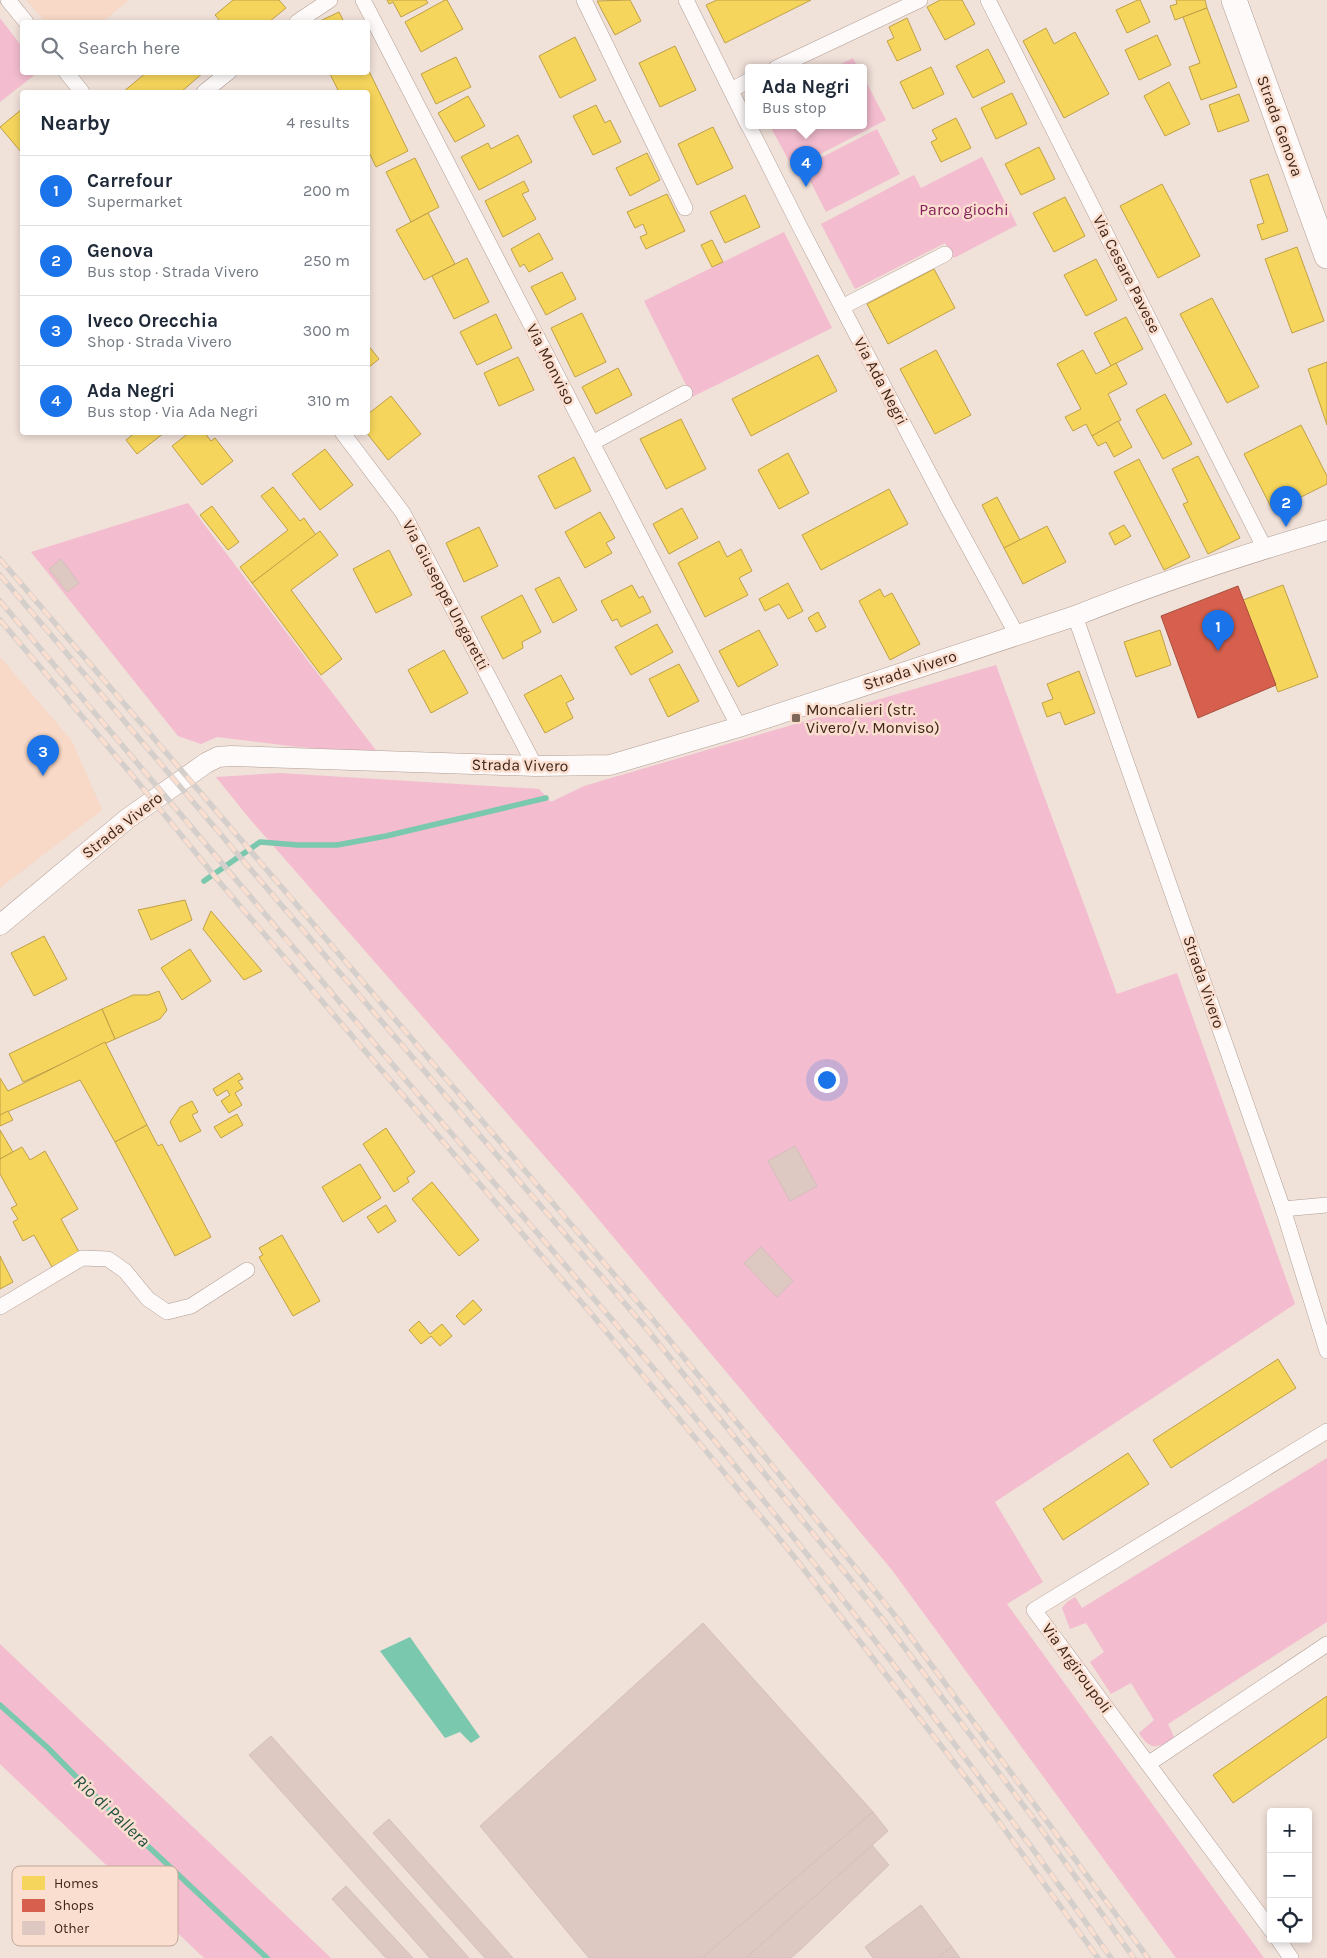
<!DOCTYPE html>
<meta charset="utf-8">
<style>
body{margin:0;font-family:Karla,sans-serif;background:#f6f6f7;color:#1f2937}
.controls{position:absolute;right:15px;bottom:15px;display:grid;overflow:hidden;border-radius:5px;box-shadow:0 2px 8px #0003}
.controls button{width:45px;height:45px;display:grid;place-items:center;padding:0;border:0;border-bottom:1px solid #e0e1e3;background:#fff;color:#1f2937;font:25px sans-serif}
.you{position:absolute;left:826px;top:1079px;width:18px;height:18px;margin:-12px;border:4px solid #fff;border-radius:50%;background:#1a73e8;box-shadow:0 0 0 8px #1a73e833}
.badge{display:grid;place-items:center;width:32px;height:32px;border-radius:50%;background:#1a73e8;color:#fff;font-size:16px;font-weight:700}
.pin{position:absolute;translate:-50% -41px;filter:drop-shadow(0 1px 2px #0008)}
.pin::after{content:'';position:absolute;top:26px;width:18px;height:15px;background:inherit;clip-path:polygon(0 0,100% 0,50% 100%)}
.popup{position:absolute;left:745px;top:64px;width:122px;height:65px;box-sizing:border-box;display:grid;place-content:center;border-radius:5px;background:#fff;filter:drop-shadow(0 1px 4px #0005);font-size:16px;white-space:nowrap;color:#747a83}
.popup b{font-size:19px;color:#1f2937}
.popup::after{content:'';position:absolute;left:50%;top:100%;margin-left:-10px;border:10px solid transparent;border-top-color:#fff}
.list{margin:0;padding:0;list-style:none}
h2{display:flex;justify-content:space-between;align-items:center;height:65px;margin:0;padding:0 20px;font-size:21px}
h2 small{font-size:16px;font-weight:400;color:#747a83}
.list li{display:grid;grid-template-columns:32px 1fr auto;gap:15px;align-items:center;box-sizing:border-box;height:70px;padding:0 20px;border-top:1px solid #e0e1e3}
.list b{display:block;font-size:19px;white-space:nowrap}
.list p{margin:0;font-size:16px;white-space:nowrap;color:#747a83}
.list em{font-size:16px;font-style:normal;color:#747a83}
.icon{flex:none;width:28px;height:28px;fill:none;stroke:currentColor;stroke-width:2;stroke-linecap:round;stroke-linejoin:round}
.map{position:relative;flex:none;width:1327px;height:1958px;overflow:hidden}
.search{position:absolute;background:#fff;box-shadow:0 2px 8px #0003;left:20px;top:20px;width:350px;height:55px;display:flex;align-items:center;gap:12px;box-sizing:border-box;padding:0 18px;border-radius:5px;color:#747a83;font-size:19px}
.panel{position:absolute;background:#fff;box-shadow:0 2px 8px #0003;left:20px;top:90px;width:350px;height:345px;border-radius:5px}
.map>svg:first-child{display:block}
.built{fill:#f8d8c6}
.green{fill:#f3bccf}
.water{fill:#7ac8ae}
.homes{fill:#f6d55c;stroke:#bfa047}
.shops{fill:#d6604d;stroke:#a94f3d}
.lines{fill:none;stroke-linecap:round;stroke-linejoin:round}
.stream{stroke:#7ac8ae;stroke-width:5.5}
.building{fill:#ddc8c2;stroke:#d4bfba}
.minor-casing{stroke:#b19e94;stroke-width:16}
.tertiary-casing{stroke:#b19e94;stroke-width:21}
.primary-casing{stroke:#b19e94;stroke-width:26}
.minor{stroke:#fdfaf9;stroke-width:15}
.tertiary{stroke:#fdfaf9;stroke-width:20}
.primary{stroke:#fdfaf9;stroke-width:25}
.rail-casing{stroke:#d5cfcc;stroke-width:5.5}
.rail{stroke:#fadecf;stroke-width:4;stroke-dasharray:11;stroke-linecap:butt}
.poi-dot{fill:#7e675b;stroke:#fadecf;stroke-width:2}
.labels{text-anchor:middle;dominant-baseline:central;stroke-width:5;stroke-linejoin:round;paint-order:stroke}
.street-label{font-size:16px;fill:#402617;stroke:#fadecf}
.park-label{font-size:16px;fill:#841e59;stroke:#fadecf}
.poi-label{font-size:16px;fill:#402617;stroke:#fadecf;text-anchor:start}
.water-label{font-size:18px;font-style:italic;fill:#205142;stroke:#fadecf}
.key{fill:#fadecf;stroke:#c2a798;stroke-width:1}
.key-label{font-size:14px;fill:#402617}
</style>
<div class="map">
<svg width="1327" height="1958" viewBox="0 0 1327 1958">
<rect width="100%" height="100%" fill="#f0e1d9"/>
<!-- built -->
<g class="built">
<path d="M26 0H129L102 22H46Z"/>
<path d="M0 657 72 741 102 810 0 888Z"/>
</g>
<!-- green -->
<g class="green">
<path d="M0 18 22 47V72L37 73 0 102Z"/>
<path d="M853 58 858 68H833Z"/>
<path d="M864 78 886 120 793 168 770 126H864Z"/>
<path d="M877 129 900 174 826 212 803 167Z"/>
<path d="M982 157 1017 225 954 258 945 243 855 289 821 224 914 175 921 188Z"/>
<path d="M784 232 832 328 692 397 644 301Z"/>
<path d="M188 503 378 753 298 747 217 737 201 744 178 736 31 552Z"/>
<path d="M996 665 1117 994 1177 973 1295 1304 995 1502 1043 1582 1007 1604 1264 1958H1176L892 1570 574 1190 249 818 216 777 279 773 539 789 551 802 584 786Z"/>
<path d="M1327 1458V1622L1168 1724 1175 1739C1157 1747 1151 1752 1139 1733L1154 1720 1131 1683 1111 1694 1090 1662 1104 1652 1086 1623 1070 1629 1062 1608 1067 1602 1075 1597 1082 1608Z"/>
<path d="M0 1644 331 1958H204L0 1764Z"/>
</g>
<!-- water -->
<path class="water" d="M410 1637 480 1737 471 1743 460 1732 445 1738 380 1651Z"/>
<!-- homes -->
<g class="homes">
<path d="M233 0H279L286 8 269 22H221L215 15Z"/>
<path d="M387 0H426L428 3 401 17 393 2 389 4Z"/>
<path d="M445 0H447L463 29 421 52 405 22Z"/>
<path d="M630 0 641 21 615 35 597 1Z"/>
<path d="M717 0H811L725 43 706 5Z"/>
<path d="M940 0H962L975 24 945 40 927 7Z"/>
<path d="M1138 0H1140L1150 22 1127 33 1116 10Z"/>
<path d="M1176 0H1205L1207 8 1175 20 1170 6 1177 4Z"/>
<path d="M1207 8 1237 87 1201 100 1189 67 1200 63 1183 17Z"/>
<path d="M339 12 344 22H318Z"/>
<path d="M907 18 921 50 897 61 887 41 894 38 889 27Z"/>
<path d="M1046 28 1054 44 1075 32 1109 94 1064 118 1023 41Z"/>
<path d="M1157 35 1171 65 1139 80 1125 50Z"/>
<path d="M575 37 596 80 560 98 539 56Z"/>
<path d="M675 46 696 90 660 107 639 63Z"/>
<path d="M988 49 1005 82 973 98 956 66Z"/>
<path d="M456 57 471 87 436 104 421 74Z"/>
<path d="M931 67 944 94 913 109 900 82Z"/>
<path d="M368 69 408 151 376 167 368 150V92H339L329 72H368Z"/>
<path d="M147 72H204L181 92H123Z"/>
<path d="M1169 82 1190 124 1165 136 1144 96Z"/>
<path d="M1012 93 1027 124 996 139 981 108Z"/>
<path d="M1239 94 1249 121 1218 132 1209 105Z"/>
<path d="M468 96 485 126 455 142 438 113Z"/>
<path d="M596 105 605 123 610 120 621 142 593 155 573 116Z"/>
<path d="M22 109V151L21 152 0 127Z"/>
<path d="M956 118 971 148 941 162 931 142 937 139 932 130Z"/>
<path d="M713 127 733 168 697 185 678 144Z"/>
<path d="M518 135 532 162 479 190 461 157 488 143 491 149Z"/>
<path d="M1039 147 1055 179 1021 195 1005 164Z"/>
<path d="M647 153 660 180 630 196 616 168Z"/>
<path d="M415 158 439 207 411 222 386 172Z"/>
<path d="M1268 174 1288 231 1262 240 1257 225 1264 223 1250 180Z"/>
<path d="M524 181 529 191 522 194 536 219 503 237 485 201Z"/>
<path d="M1162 184 1200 256 1158 278 1120 206Z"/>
<path d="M667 194 685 231 646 249 640 237 647 234 643 224 635 228 627 212Z"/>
<path d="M745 195 760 227 725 243 710 212Z"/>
<path d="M1065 197 1085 236 1054 252 1033 213Z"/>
<path d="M428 213 455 264 424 280 396 230Z"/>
<path d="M539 233 553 259 529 272 524 264 520 267 511 249Z"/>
<path d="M712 240 723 262 712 267 701 245Z"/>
<path d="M1297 247 1324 321 1292 333 1265 259Z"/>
<path d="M467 258 489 302 454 319 432 276Z"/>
<path d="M1096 259 1117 300 1086 316 1064 275Z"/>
<path d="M934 269 955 308 888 344 867 304Z"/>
<path d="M562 272 576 299 546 315 531 287Z"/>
<path d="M1212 298 1259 387 1227 403 1180 314Z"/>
<path d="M582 313 606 362 575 377 551 328Z"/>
<path d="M496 314 512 348 477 365 460 332Z"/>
<path d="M1126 317 1143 349 1111 366 1094 333Z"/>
<path d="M368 345 379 359 368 368Z"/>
<path d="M936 350 971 415 935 434 900 369Z"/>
<path d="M1083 350 1096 374 1116 363 1127 384 1108 394 1121 420 1092 436 1086 424 1073 431 1065 417 1081 409 1057 364Z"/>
<path d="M818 355 837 391 751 436 732 399Z"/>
<path d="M518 357 534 390 499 406 484 373Z"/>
<path d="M1327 362V425L1308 369Z"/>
<path d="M618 368 632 395 596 414 582 387Z"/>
<path d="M1165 394 1192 444 1163 459 1136 410Z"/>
<path d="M391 396 421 434 388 460 366 432H368V414Z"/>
<path d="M681 419 706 469 666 489 640 439Z"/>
<path d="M1118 421 1132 447 1114 457 1106 442 1098 446 1092 436Z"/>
<path d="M1301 425 1327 476V484L1273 511 1244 454Z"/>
<path d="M136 432H164V433L137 454 126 440Z"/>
<path d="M190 432H204L211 441 215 438 233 461 202 485 172 446Z"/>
<path d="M325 449 353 485 320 510 292 474Z"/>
<path d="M788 453 809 493 779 509 758 470Z"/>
<path d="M1198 456 1240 538 1208 554 1183 504 1188 502 1172 469Z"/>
<path d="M574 457 591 491 555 509 538 476Z"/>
<path d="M1139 459 1190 557 1164 570 1114 472Z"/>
<path d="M273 487 300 521 304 518 316 535 252 583 240 567 288 530 261 496Z"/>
<path d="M889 489 908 524 821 570 802 535Z"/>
<path d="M997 497 1020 540 1004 548 982 505Z"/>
<path d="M212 506 239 542 228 550 200 515Z"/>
<path d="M682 508 698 538 669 554 653 524Z"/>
<path d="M600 512 615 538 606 543 612 553 585 568 565 532Z"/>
<path d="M1124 525 1131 536 1115 545 1109 533Z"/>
<path d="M1047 526 1066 562 1023 584 1004 548Z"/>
<path d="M479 527 498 566 464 582 446 543Z"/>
<path d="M320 531 338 555 291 590 342 659 321 675 252 583Z"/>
<path d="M719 541 727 557 741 549 752 571 739 578 748 595 705 617 678 563Z"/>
<path d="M389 550 412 595 376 613 353 569Z"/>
<path d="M559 577 577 610 553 623 535 589Z"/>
<path d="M788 583 803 611 788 619 779 604 765 611 759 599Z"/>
<path d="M632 585 639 598 643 596 651 612 621 627 617 619 612 621 601 601Z"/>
<path d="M1283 585 1318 677 1278 692 1243 600Z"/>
<path d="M880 589 884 597 892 593 920 644 890 660 859 601Z"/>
<path d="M522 595 541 632 522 642 523 648 503 659 481 617Z"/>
<path d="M818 612 826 627 816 632 808 618Z"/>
<path d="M657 624 673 652 631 675 615 647Z"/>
<path d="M759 630 778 665 738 687 719 651Z"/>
<path d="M1160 630 1171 665 1136 677 1124 642Z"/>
<path d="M444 650 468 693 431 713 408 670Z"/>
<path d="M679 664 699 701 668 717 649 679Z"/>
<path d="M1079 671 1095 713 1065 725 1060 712 1047 717 1042 703 1053 699 1047 684Z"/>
<path d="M561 675 574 699 566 703 573 718 545 733 524 695Z"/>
<path d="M185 900 192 920 151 940 138 910Z"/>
<path d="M211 911 262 971 244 980 203 929Z"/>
<path d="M44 936 67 979 34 996 11 953Z"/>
<path d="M190 949 211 981 182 1000 161 968Z"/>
<path d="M159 991 167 1010 160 1019 115 1039 102 1009 133 995H148Z"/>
<path d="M102 1009 115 1039 23 1082 9 1054Z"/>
<path d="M105 1042 147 1125 115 1142 80 1080 0 1115V1078L8 1091Z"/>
<path d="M239 1073 243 1079 238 1081 243 1088 235 1093 242 1105 229 1113 221 1101 230 1095 227 1090 217 1096 213 1089Z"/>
<path d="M192 1101 198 1112 192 1115 201 1131 180 1142 170 1122 180 1107Z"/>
<path d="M8 1111 13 1120 0 1126V1115Z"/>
<path d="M237 1114 243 1125 221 1138 214 1127Z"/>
<path d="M147 1125 158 1146 162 1144 211 1237 175 1256 115 1142Z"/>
<path d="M386 1128 415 1172 407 1178 409 1182 394 1192 363 1144Z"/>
<path d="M0 1130 13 1152 0 1159Z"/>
<path d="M22 1147 30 1160 45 1151 78 1209 61 1219 79 1252 52 1267 34 1235 23 1241 13 1222 18 1219 11 1208 17 1205 0 1174V1159Z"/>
<path d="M360 1164 381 1198 343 1222 322 1187Z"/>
<path d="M432 1182 479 1240 459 1256 412 1199Z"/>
<path d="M386 1205 396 1221 378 1233 367 1217Z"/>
<path d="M282 1235 320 1301 293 1316 259 1257 263 1255 259 1248Z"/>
<path d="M0 1256 13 1282 0 1289Z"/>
<path d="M473 1300 482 1310 464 1325 456 1316Z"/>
<path d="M419 1321 430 1334 442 1324 452 1336 440 1346 431 1336 421 1344 409 1330Z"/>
<path d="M1278 1359 1296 1388 1171 1468 1153 1440Z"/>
<path d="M1128 1453 1149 1484 1063 1540 1043 1509Z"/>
<path d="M1327 1696V1737L1233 1803 1213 1775Z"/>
</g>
<!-- shops -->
<path class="shops" d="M1238 586 1276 685 1198 718 1161 616Z"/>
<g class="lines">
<!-- stream -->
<g class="stream">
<path d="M204 881 260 842 298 845H337L386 836 546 798"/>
<path d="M0 1705 48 1748 102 1803 267 1958"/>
</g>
</g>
<!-- building -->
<g class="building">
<path d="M61 559 79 583 67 592 49 569Z"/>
<path d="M795 1146 817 1186 790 1201 768 1161Z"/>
<path d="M761 1247 793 1281 777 1297 744 1263Z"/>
<path d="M703 1623 873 1812 702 1958H589L480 1826Z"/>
<path d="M271 1736 469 1958H430L249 1755Z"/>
<path d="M873 1812 888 1831 746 1958H702Z"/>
<path d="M389 1819 513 1958H485L373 1833Z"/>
<path d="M872 1845 889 1865 800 1950 791 1958H746Z"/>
<path d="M346 1886 413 1958H386L332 1899Z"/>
<path d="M921 1905 952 1947 937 1958H873L865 1947Z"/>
<path d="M952 1947 960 1958H937Z"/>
</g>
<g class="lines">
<!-- minor casing -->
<g class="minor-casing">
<g id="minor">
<path d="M8 0 26 22"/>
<path d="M363 0 739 727"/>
<path d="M584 0 685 208"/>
<path d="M686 0 748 125"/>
<path d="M988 0 1265 549"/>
<path d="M297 22 330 0"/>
<path d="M776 68 920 0"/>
<path d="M66 72 82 92"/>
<path d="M731 90 748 81"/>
<path d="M204 92 229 72"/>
<path d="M749 126 801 229 947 507 1017 635"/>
<path d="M842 307 945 254"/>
<path d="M342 432 403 513 535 766"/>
<path d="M592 443 685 393"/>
<path d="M1075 616 1283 1209 1327 1351"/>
<path d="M1283 1209 1327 1205"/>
<path d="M0 1307 82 1258 108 1259 125 1271 148 1299 167 1312 191 1306 247 1270"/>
<path d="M1148 1764 1327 1644"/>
<path d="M1271 1930 1034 1610 1327 1431"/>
<path d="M1278 1939 1291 1958"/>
</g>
</g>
<!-- tertiary casing -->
<g class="tertiary-casing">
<path id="tertiary" d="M0 925 127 819 206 763 218 757 231 756 535 766 610 765 739 727 1075 616C1157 583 1242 555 1327 530"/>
</g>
<!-- primary casing -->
<g class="primary-casing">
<path id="primary" d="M1234 0 1327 256"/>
</g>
<!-- minor -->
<use href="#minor" class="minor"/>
<!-- tertiary -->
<use href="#tertiary" class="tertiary"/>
<!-- primary -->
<use href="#primary" class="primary"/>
<!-- rail casing -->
<g class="rail-casing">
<g id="rail">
<path d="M0 559 654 1321 896 1617 1148 1958"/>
<path d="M0 575 246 864 646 1328 886 1623 1036 1822 1134 1958"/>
<path d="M0 601C137 762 273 925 410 1085 540 1237 673 1387 798 1543 906 1678 1011 1816 1111 1958"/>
<path d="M0 620 132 775 222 885 589 1311 788 1549 981 1797 1098 1958"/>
</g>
</g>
<!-- rail -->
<use href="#rail" class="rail"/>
</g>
<!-- markers -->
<rect class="poi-dot" x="791" y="713" width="10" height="10" rx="2.5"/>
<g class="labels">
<!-- street labels -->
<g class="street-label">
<text transform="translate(1280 126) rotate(70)">Strada Genova</text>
<text transform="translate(1127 274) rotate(63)">Via Cesare Pavese</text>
<text transform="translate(551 364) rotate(63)">Via Monviso</text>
<text transform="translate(881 381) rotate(62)">Via Ada Negri</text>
<text transform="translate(446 595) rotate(62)">Via Giuseppe Ungaretti</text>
<text transform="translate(910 670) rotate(-18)">Strada Vivero</text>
<text transform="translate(520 765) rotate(1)">Strada Vivero</text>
<text transform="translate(122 825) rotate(-38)">Strada Vivero</text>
<text transform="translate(1204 982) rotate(71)">Strada Vivero</text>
<text transform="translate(1077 1668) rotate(54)">Via Argiroupoli</text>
</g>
<!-- park labels -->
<g class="park-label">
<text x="964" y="209">Parco giochi</text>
</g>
<!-- poi labels -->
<g class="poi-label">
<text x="806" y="709">Moncalieri (str.<tspan x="806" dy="18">Vivero/v. Monviso)</tspan></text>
</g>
<!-- water labels -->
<g class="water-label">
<text transform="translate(112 1811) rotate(43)">Rio di Pallera</text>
</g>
</g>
<!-- legend -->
<rect x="12" y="1866" width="166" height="80" rx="8" class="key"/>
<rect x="22" y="1876" width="23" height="14" fill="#f6d55c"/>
<rect x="22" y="1899" width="23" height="13" fill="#d6604d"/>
<rect x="22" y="1921" width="23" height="14" fill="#ddc8c2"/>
<g class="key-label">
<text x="54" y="1888">Homes</text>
<text x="54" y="1910">Shops</text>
<text x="54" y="1933">Other</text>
</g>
</svg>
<div class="controls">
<button>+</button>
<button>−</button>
<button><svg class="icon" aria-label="locate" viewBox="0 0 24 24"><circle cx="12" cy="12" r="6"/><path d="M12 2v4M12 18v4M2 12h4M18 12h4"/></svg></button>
</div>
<div class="you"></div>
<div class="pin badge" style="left:1218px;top:651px">1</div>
<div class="pin badge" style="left:1286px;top:527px">2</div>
<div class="pin badge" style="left:43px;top:776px">3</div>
<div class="pin badge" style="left:806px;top:187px">4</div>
<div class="popup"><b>Ada Negri</b>Bus stop</div>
<div class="search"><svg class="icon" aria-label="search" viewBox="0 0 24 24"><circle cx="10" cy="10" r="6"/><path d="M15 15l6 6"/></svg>Search here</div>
<section class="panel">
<h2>Nearby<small>4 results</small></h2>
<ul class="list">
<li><span class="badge">1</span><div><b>Carrefour</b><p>Supermarket</p></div><em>200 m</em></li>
<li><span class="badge">2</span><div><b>Genova</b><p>Bus stop · Strada Vivero</p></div><em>250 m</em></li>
<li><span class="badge">3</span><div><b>Iveco Orecchia</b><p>Shop · Strada Vivero</p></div><em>300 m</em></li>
<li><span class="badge">4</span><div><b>Ada Negri</b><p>Bus stop · Via Ada Negri</p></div><em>310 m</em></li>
</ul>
</section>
</div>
